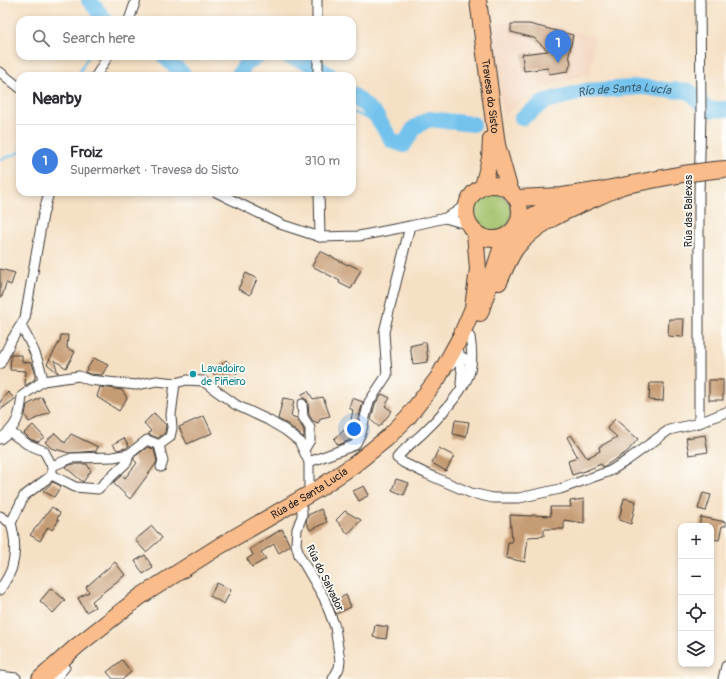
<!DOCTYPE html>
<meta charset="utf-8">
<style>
body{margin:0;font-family:Pangolin,sans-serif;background:#f2f2f3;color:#2b2b33}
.controls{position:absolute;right:12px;bottom:12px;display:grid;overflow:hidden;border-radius:8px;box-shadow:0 2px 6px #0003}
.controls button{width:36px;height:36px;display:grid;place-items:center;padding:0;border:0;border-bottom:1px solid #e1e1e2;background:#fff;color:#2b2b33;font:20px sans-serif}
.you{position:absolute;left:354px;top:429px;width:14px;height:14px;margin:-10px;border:3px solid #fff;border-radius:50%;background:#1a73e8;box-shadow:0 0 0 6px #1a73e833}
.badge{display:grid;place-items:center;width:26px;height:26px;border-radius:50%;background:#c8321e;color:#fff;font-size:13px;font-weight:700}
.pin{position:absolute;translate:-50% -33px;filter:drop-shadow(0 1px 2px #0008)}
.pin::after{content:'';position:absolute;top:21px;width:14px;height:12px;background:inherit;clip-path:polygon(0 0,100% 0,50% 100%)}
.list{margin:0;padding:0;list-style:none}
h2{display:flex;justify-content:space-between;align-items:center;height:52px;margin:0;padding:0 16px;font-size:17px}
h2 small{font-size:13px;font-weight:400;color:#7c7c81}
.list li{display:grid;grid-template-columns:26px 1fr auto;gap:12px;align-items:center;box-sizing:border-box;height:72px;padding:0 16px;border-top:1px solid #e1e1e2}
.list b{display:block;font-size:15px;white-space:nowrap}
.list p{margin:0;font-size:13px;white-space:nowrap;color:#7c7c81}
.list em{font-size:13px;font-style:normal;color:#7c7c81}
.icon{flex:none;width:22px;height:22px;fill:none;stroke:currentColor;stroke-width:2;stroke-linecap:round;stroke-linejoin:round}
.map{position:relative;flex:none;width:726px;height:679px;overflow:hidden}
.search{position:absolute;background:#fff;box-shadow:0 2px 6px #0003;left:16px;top:16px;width:340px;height:44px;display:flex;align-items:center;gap:10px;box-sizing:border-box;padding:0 14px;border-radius:12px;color:#7c7c81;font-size:15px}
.panel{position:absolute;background:#fff;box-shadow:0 2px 6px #0003;left:16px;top:72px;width:340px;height:124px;border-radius:12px}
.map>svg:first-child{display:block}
.built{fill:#f3d4be}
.green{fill:#a0bf66;stroke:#5e6e41}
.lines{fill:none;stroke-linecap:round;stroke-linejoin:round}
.stream{stroke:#72c2ed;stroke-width:2.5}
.river{stroke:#72c2ed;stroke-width:16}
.building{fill:#c69c75}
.street-casing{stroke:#3d3935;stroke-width:11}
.highway-casing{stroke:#3d3935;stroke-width:18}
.street{stroke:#fff;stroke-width:9}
.highway{stroke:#fabc8b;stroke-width:16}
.highway-bridge-casing{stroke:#3d3935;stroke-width:18;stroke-linecap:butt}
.highway-bridge{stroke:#fabc8b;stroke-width:16}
.culture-dot{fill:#0f9aa8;stroke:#fdfcf7;stroke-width:1.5}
.labels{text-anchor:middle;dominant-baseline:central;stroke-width:3.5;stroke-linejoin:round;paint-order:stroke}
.street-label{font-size:11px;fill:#1c1c1c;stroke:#fdfcf7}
.culture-label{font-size:11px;fill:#0d838f;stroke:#fdfcf7;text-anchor:start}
.water-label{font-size:12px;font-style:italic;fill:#3e5e70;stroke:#fdfcf7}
</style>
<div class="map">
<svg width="726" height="679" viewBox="0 0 726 679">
<rect width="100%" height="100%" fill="#fdfcf7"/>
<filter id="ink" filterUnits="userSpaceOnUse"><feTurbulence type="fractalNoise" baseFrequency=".025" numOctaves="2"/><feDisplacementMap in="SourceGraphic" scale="8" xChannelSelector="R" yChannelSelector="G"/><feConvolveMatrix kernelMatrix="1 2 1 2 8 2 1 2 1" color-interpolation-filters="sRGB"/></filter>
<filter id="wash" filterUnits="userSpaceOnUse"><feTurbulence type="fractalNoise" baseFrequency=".012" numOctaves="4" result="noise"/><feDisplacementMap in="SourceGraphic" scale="16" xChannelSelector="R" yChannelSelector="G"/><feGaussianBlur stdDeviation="0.9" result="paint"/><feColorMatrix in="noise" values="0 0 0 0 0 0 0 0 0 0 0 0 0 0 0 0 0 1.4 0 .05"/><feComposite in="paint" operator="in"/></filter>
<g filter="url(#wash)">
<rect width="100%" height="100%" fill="#f5e0c4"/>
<!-- built -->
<path class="built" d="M533 21 564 28 594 38 590 73 561 81 536 91 503 116 490 24Z"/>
<!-- green -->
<circle class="green" cx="493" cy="213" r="19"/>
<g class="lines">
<!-- stream -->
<g class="stream">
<path d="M78 76 88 56"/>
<path d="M352 112 382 124"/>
<path d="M0 160 20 152"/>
</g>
<!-- river -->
<g class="river">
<path d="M89 0 105 20"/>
<path d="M164 56 185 76"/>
<path d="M288 56 314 65 331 76"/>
<path d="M238 76 246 63 258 56"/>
<path d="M352 94 375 114 392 141 404 145 414 128 429 119 473 124"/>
<path id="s1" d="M522 118 546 101 586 91 643 87 666 90 689 91 708 110 726 109"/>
</g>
</g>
<g id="blocks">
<!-- building -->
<g class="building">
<path d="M511 24H529L573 35 569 55 571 63 568 71 549 74 548 68 524 71 522 54 548 51 534 38 511 32Z"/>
<path d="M320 251 348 265 349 264 361 270 351 289 339 283 340 281 312 266Z"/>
<path d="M0 269 15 273 11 285 6 283 2 297H0Z"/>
<path d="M246 273 257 279 250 295 238 289Z"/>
<path d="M669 319H684L683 337 668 336Z"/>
<path d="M61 335H68L67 348 75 352 66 368 54 360 58 373 47 364 60 341Z"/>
<path d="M426 342 428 362 413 364 410 346Z"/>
<path d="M11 355H22V362L32 363 35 373V379L25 386 26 371 10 370Z"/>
<path d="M94 358 108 365 102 375 90 374 85 372Z"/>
<path d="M226 360 238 372 225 385 213 373Z"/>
<rect x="709" y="380" width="14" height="20"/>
<path d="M650 383H664L663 401 649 400Z"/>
<path d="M100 387 122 390 127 398 119 411 97 397Z"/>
<path d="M308 391 313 399 323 397 330 416 321 418 318 423 313 421 309 415 308 403 307 400 303 398 302 394Z"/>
<path d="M8 392 15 399 0 410V402Z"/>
<path d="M382 394 390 398 385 406 392 411 379 427 371 420 375 404Z"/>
<path d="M42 397 50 412 29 422 25 415 27 405Z"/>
<path d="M283 398 294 400 291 416 297 418 304 430V438L289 425 278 419Z"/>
<path d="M352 398 363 402 355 431 350 440 338 445 334 439 350 425 353 410 349 408Z"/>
<path d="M154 413 166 425 165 433 158 438 148 434 151 431 144 423Z"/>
<path d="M204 416 212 433 187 444 179 427Z"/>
<path d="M615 419 638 439 627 452 603 467 601 464 585 471 572 475 568 461 578 458 567 437 571 435 587 458 600 451 599 447 617 437 607 428Z"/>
<path d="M455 420 469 422 466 437 453 434Z"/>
<path d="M33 425 44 437 38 442 30 439 24 433Z"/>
<path d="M55 433 65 443 71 434 98 447 96 451 69 453 51 448 45 442Z"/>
<path d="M705 435 708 452 689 455 686 438Z"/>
<path d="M124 438 129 446 126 448 117 450 113 444Z"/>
<path d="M148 447 154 449 157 461 155 465 130 499 113 483 122 475 125 478 137 463 134 460V457Z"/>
<path d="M439 448 454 456 446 471 432 463Z"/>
<path d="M73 464H87L91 471 83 482 65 467Z"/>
<path d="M396 479 409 483 404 495 392 490Z"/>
<path d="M53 482 61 486 54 497 43 491Z"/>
<path d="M364 486 369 495 359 501 353 491Z"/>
<path d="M703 493 711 495 706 511 698 509Z"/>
<path d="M624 498 636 501 631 524 619 520Z"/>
<path d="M584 499V523L564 520V529H544V536L528 537 525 562 506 558 508 542H512L510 515 532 516V515L551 516 550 507H571L570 501Z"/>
<path d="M52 507 60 513 57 519 59 520 52 530 48 527 40 541 30 535Z"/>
<path d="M321 509 327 522 310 530 306 522 308 515Z"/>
<path d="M345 511 361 520 348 534 336 520Z"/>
<path d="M701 517 726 522V526H722L719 540 711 539V526H699Z"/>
<path d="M152 526 162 538 146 552 135 540Z"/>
<path d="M282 529 290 546 279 553 274 544 261 552 266 559 252 567 247 559 253 555 250 549Z"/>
<path d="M145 555 153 568 143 574 135 561Z"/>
<path d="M115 562 125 575 92 601 95 607 86 612 78 598 89 592 86 587Z"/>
<path d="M217 583 231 590 224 604 210 596Z"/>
<path d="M51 588 65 600 53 613 40 601Z"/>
<path d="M346 595 351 607 336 614 332 602Z"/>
<path d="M375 625 388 627 386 639 373 637Z"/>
<path d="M122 660 131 672 123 679H113L107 672Z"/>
</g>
</g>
</g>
<g filter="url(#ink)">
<use href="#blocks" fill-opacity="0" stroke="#3d3935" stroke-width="1"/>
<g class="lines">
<!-- street casing -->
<g class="street-casing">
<g id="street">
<path d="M317 0V20"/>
<path d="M129 20 136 0"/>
<path d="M318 56V76"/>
<path d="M0 72 20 88"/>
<path d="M96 76 108 56"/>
<path d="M216 192 283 225 320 237 359 236 410 226 445 218 456 212 467 203"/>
<path d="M319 192 320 237"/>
<path d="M445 218 469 225"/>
<path d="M470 337C472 349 473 360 470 371 465 390 436 421 422 434 413 442 404 449 397 458L404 463 427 474 471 493 493 498H519L560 489 610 471 626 461 669 430 699 423 726 412"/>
<path d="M459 352 457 357 462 371 461 384"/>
<path d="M0 364 11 341 25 318 43 215 49 192"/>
<path d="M451 365 456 357 460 356 468 360 470 368"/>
<path d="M43 381 79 376 89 380 136 385 157 381 175 383 187 380 203 381 236 405 268 420 285 430 299 441 309 462V494"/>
<path d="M302 404 303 417 310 428V440L304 450"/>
<path d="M699 423V194L701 113 700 0"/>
<path d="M10 432 27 444 44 451 52 466"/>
<path d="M0 439C17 427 20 416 22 396L43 381C40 361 31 343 21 326"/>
<path d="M159 445 170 437 172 428 171 415 175 383"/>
<path d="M129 454 127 462 98 489 75 487 52 475V466L72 458 113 457 129 454 147 440 159 445 163 461 161 467"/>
<path d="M309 462 355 445 361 433 369 402 387 375 384 332 410 226"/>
<path d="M302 509V516L297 529 296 544 299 555 324 598 335 627 340 661 339 668 333 679"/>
<path d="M0 516 11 523C15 537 16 553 12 567 10 575 4 583 0 590"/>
<path d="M11 523 24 496 52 475"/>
<path d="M0 676 16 678"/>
<path d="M55 679 65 667"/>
<path d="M723 679 726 666"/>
</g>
</g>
<!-- highway casing -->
<g class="highway-casing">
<g id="highway">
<path id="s2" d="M478 0 497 145 510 191"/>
<path d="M714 170 726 169"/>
<circle cx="493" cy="212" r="27"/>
<path d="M483 187 490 158 491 139"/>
<path d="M516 198 562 196 596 191 683 174"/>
<path d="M518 224 547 208 567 201"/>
<path d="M499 282C504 271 509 258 516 248 540 217 587 203 622 186"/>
<path d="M480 313 505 237"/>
<path id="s3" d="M40 679 77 646 141 596 218 547 318 489 355 464 386 439 408 417 438 378 461 336 473 308 478 269 475 233"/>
</g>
</g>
<!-- street -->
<use href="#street" class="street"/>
<!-- highway -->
<use href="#highway" class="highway"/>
<!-- highway-bridge casing -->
<g class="highway-bridge-casing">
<path id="highway-bridge" d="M683 174 714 170"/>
</g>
<!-- highway-bridge -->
<use href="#highway-bridge" class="highway-bridge"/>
</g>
</g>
<!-- markers -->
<circle class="culture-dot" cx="193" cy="374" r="4"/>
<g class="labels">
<!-- street labels -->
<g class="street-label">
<text stroke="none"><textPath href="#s2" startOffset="97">Travesa do Sisto</textPath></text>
<text transform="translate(688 211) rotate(-90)">Rúa das Balexas</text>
<text stroke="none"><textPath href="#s3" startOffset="328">Rúa de Santa Lucía</textPath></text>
<text transform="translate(325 578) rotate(64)">Rúa do Salvador</text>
</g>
<!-- culture labels -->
<g class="culture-label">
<text x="201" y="368">Lavadoiro<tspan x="201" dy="13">de Piñeiro</tspan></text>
</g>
<!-- water labels -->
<g class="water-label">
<text stroke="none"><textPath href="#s1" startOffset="109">Río de Santa Lucía</textPath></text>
</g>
</g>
</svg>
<div class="controls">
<button>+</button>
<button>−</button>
<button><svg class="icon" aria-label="locate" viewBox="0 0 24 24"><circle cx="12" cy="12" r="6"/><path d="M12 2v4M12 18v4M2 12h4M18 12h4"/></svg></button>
<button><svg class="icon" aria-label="layers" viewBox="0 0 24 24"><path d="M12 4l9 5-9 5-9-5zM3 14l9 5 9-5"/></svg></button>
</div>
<div class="you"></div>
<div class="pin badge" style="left:558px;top:63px;background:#3f7fe0">1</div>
<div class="search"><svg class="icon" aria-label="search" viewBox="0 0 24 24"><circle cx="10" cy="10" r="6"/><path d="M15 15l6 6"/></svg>Search here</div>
<section class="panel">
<h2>Nearby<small></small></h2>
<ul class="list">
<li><span class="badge" style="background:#3f7fe0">1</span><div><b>Froiz</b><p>Supermarket · Travesa do Sisto</p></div><em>310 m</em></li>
</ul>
</section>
</div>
